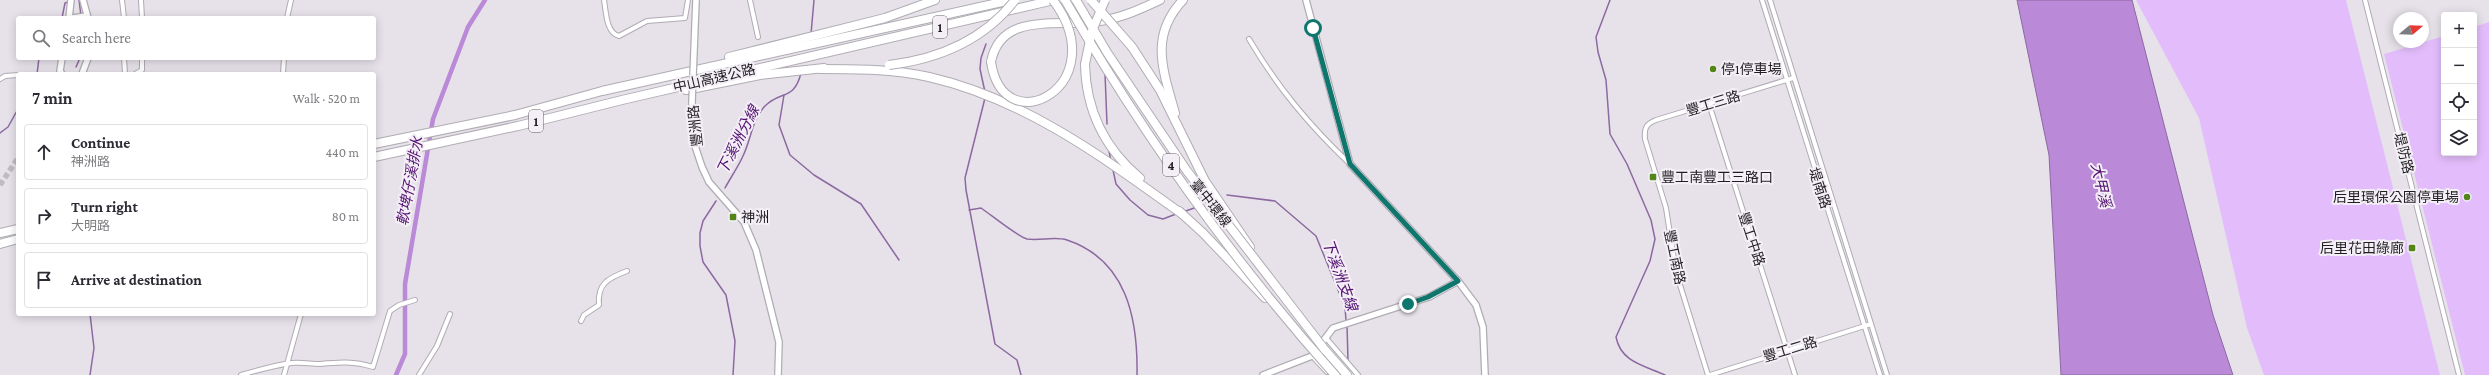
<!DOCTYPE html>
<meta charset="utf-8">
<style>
body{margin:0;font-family:"Crimson Pro","Noto Sans TC",serif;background:#f2f2f3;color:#2b2b33}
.controls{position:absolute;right:12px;top:12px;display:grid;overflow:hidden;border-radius:4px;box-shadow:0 2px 10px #0003}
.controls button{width:36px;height:36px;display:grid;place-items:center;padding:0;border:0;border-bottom:1px solid #e1e1e2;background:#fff;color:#2b2b33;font:20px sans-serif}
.compass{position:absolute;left:2393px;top:12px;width:36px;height:36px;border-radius:50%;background:#fff;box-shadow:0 2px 10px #0003;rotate:71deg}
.stop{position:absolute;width:12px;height:12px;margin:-9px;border:3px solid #0f766e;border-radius:50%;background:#fff}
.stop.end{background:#0f766e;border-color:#fff;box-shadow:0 1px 4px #0008}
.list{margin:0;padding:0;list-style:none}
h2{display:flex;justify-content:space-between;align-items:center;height:52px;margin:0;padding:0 16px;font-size:17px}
h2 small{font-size:13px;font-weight:400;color:#7c7c81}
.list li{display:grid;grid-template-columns:26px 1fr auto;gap:12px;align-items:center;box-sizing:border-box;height:56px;margin:0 8px 8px;padding:0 8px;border:1px solid #e1e1e2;border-radius:4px}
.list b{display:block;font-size:15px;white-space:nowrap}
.list p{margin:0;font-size:13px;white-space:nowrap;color:#7c7c81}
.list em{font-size:13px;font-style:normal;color:#7c7c81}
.icon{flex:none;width:22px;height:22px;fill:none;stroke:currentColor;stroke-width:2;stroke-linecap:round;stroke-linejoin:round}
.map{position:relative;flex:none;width:2489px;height:375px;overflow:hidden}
.search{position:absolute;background:#fff;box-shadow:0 2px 10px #0003;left:16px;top:16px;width:360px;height:44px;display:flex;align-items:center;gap:10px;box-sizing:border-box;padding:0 14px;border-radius:4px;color:#7c7c81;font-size:15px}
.panel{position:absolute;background:#fff;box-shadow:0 2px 10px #0003;left:16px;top:72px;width:360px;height:244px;border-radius:4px}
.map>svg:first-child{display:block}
.green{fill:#e3bdfb}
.water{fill:#ba89d7;stroke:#8c69a0}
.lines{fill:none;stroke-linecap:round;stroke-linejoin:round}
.stream{stroke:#8c69a0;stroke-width:1.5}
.canal{stroke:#ba89d7;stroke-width:4.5}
.tertiary-tunnel{stroke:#bfbbc2;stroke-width:5.5;stroke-dasharray:5.5 3;stroke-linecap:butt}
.minor-casing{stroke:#b0acb3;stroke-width:6}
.tertiary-casing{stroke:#b0acb3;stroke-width:8}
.motorway-casing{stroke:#b0acb3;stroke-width:10}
.minor{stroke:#fff;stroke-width:4}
.tertiary{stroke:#fff;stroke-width:5.5}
.motorway{stroke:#fff;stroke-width:8}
.tertiary-bridge-casing{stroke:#b0acb3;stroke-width:8;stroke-linecap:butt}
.motorway-bridge-casing{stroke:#b0acb3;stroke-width:10;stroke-linecap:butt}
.tertiary-bridge{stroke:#fff;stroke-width:5.5}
.motorway-bridge{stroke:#fff;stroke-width:8}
.route{stroke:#0f766e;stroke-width:5}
.poi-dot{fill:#538519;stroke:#f4eff7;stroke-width:1.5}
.labels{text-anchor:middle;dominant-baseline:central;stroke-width:4;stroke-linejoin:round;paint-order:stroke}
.shield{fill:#f4eff7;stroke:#605d61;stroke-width:1}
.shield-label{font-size:13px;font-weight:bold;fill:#201e21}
.poi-label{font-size:14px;fill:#201e21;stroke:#f4eff7;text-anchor:start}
.street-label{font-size:14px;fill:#201e21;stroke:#f4eff7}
.water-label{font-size:15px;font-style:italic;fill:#531271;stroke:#f4eff7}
</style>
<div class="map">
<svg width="2489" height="375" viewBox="0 0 2489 375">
<rect width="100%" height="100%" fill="#e7e2ea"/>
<!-- green -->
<g class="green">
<path d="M2136 0H2346L2440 375H2264L2247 328 2199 118Z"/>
<path d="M2489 22V375H2465L2384 54 2444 36V153H2474V27Z"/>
</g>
<!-- water -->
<path class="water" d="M2017 0H2132L2213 315 2233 375H2061L2049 155Z"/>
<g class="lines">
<!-- stream -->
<g class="stream">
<path d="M79 0 81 16"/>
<path d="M1610 0 1596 37 1598 52 1606 80 1610 134 1627 164 1651 220 1655 239 1650 261 1616 337C1621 362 1643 365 1665 375"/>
<path d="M62 18 65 3 68 2"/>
<path d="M811 34 814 0"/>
<path d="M76 67 80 58"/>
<path d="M1101 67 1105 74 1107 124"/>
<path d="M37 74 39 58"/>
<path d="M985 92 980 69 981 58 986 44"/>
<path d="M784 95 779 125 790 155 814 175 861 204 899 260"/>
<path d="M985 98 965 178 966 190 995 344 1017 360 1021 375"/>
<path d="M0 133 8 127 18 109"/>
<path d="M1109 151 1111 161"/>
<path d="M1113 170 1116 184 1130 200 1148 215 1163 219 1176 214"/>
<path d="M725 188C731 177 738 167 743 156 751 140 752 119 765 106 781 90 794 101 801 73"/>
<path d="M1227 195 1275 201 1316 236 1345 307 1346 321"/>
<path d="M716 201 703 221 700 233V246L703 262 726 295 735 341 733 375"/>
<path d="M969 210 981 208C990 214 1018 237 1027 239 1040 241 1055 236 1067 240 1127 260 1138 319 1137 375"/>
<path d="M1183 212 1197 207"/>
<path d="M1347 325 1348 361"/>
<path d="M90 375 94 348 90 314"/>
</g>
<!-- canal -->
<path class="canal" d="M396 375 405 354V284L433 119 468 27 485 0"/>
<!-- tertiary-tunnel -->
<path class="tertiary-tunnel" d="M0 185 18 158"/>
<!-- minor casing -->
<g class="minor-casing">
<g id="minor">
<path d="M122 0 124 18"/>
<path d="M141 0 142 18"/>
<path d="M604 0C606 11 606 33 619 36L647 21 685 18 688 0"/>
<path d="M750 0 758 37"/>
<path d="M1762 0 1880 375"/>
<path d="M1770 0 1887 375"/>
<path d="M2365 0 2459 375"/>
<path d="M287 18 291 0"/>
<path d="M1249 39C1278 88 1309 125 1350 164"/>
<path d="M124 58 125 74"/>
<path d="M135 74 142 70V58"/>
<path d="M283 74 284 58"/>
<path d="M0 79 5 76 18 75"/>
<path d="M1709 104 1795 375"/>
<path d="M581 321 584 315 599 305C597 284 608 278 627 271"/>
<path d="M1326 338 1358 375"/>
<path d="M1312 356 1327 372"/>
<path d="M241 375C258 370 275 365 292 363 301 362 311 364 320 364 339 362 354 361 373 367L390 311 399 305 415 300"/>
<path d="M284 375 301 314"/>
<path d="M419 375 437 346 450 314"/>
<path d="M1708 375 1676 272 1666 208 1645 139C1644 128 1646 124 1656 120L1793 78"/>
<path d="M1710 375 1871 324"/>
</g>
</g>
<!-- tertiary casing -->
<g class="tertiary-casing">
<g id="tertiary">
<path d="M83 0 88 18"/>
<path d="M1306 0 1350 164 1458 281 1476 305 1483 327 1485 375"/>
<path d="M69 18 71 0"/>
<path d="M72 18 87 16"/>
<path d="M62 74 60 71 62 58"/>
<path d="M82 74 88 58"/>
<path d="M692 102 694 143 702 167 709 182 744 222 756 250 779 342 778 375"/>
<path d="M1263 375 1312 356 1333 328 1429 297 1458 281"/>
</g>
</g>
<!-- motorway casing -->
<g class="motorway-casing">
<g id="motorway">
<path d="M1132 47 1160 90 1205 181 1250 247"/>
<path d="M729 57 885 18 935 0"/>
<path d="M991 62C1001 10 1060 28 1100 21 1121 18 1141 9 1160 0"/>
<path d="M1085 64C1086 111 1104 148 1140 178"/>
<path d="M820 69C857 69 893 69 929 77 1025 99 1104 158 1182 214"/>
<path d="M686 90 760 75 824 68"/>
<path d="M1175 113C1163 70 1149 36 1183 0"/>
<path d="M374 144 515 115 602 91 1011 0"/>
<path d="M374 157 518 126 622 100 1054 0"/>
<path d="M1179 211 1203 233 1265 298"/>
<path d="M0 233 18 229"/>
<path d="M0 244 18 239"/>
<path d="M1325 350 1347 375"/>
</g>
</g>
<!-- minor -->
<use href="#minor" class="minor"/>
<!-- tertiary -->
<use href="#tertiary" class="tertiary"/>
<!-- motorway -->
<use href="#motorway" class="motorway"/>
<!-- tertiary-bridge casing -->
<g class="tertiary-bridge-casing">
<path id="tertiary-bridge" d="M692 102 696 0"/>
</g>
<!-- motorway-bridge casing -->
<g class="motorway-bridge-casing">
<g id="motorway-bridge">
<path d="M1065 0C1142 133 1233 261 1335 375"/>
<path d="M1076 0 1108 54 1187 171 1325 350"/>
<path d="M1091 0 1132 47"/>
<path d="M991 62C1004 146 1116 84 1053 0"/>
<path d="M1085 64 1092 31 1105 0"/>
<path d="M889 65C938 59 984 40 1015 0"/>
</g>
</g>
<!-- tertiary-bridge -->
<use href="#tertiary-bridge" class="tertiary-bridge"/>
<!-- motorway-bridge -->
<use href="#motorway-bridge" class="motorway-bridge"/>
</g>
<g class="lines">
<!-- route -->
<path class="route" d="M1313 28 1350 164 1458 281 1428 297 1408 304"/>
</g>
<!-- markers -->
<g class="poi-dot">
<circle cx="1713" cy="69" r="4"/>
<rect x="1649" y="173" width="8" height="8" rx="2"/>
<circle cx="2467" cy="197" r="4"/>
<rect x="729" y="213" width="8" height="8" rx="2"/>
<rect x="2408" y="244" width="8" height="8" rx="2"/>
</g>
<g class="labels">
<!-- shield labels -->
<g class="shield">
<rect x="933" y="16" width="14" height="22" rx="3"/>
<rect x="529" y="110" width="14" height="22" rx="3"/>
<rect x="1163" y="154" width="16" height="22" rx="3"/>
</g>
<g class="shield-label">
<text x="940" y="27">1</text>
<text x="536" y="121">1</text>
<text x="1171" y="165">4</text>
</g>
<!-- poi labels -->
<g class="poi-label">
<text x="1721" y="69">停1停車場</text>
<text x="1661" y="177">豐工南豐工三路口</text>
<text x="2459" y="197" text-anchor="end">后里環保公園停車場</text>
<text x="741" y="217">神洲</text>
<text x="2404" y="248" text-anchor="end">后里花田綠廊</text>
</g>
<!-- street labels -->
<g class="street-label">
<text transform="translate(714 78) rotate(-13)">中山高速公路</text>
<text transform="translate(1713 103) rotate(-17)">豐工三路</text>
<text transform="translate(695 126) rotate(-96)">豐洲路</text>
<text transform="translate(2404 153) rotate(76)">堤防路</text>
<text transform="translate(1820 188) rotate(72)">堤南路</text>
<text transform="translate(1211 203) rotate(52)">臺中環線</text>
<text transform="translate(1752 239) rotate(72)">豐工中路</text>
<text transform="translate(1675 257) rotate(78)">豐工南路</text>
<text transform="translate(1790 349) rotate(-17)">豐工二路</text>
</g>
<!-- water labels -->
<g class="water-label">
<text transform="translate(738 140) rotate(-63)">下溪洲分線</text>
<text transform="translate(410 181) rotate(-80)">軟埤仔溪排水</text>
<text transform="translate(2101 185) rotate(77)">大甲溪</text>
<text transform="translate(1340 275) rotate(70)">下溪洲支線</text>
</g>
</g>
</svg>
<div class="controls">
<button>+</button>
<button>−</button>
<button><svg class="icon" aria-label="locate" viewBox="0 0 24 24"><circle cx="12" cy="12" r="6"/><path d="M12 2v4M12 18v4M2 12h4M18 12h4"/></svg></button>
<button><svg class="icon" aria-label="layers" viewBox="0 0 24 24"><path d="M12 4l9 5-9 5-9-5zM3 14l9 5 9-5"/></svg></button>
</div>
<svg class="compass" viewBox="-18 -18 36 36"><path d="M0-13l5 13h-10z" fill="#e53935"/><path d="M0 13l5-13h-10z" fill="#7c7c81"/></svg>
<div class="stop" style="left:1313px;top:28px"></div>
<div class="stop end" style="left:1408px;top:304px"></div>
<div class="search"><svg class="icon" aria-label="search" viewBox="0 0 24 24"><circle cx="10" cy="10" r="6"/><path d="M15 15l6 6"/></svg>Search here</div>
<section class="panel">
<h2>7 min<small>Walk · 520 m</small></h2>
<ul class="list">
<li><svg class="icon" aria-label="ahead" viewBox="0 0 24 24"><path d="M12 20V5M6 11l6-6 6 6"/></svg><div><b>Continue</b><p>神洲路</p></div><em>440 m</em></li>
<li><svg class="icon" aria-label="right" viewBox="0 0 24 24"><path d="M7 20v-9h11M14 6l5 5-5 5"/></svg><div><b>Turn right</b><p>大明路</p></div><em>80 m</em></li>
<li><svg class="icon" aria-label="arrive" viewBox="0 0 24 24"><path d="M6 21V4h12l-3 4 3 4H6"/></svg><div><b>Arrive at destination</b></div></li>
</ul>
</section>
</div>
